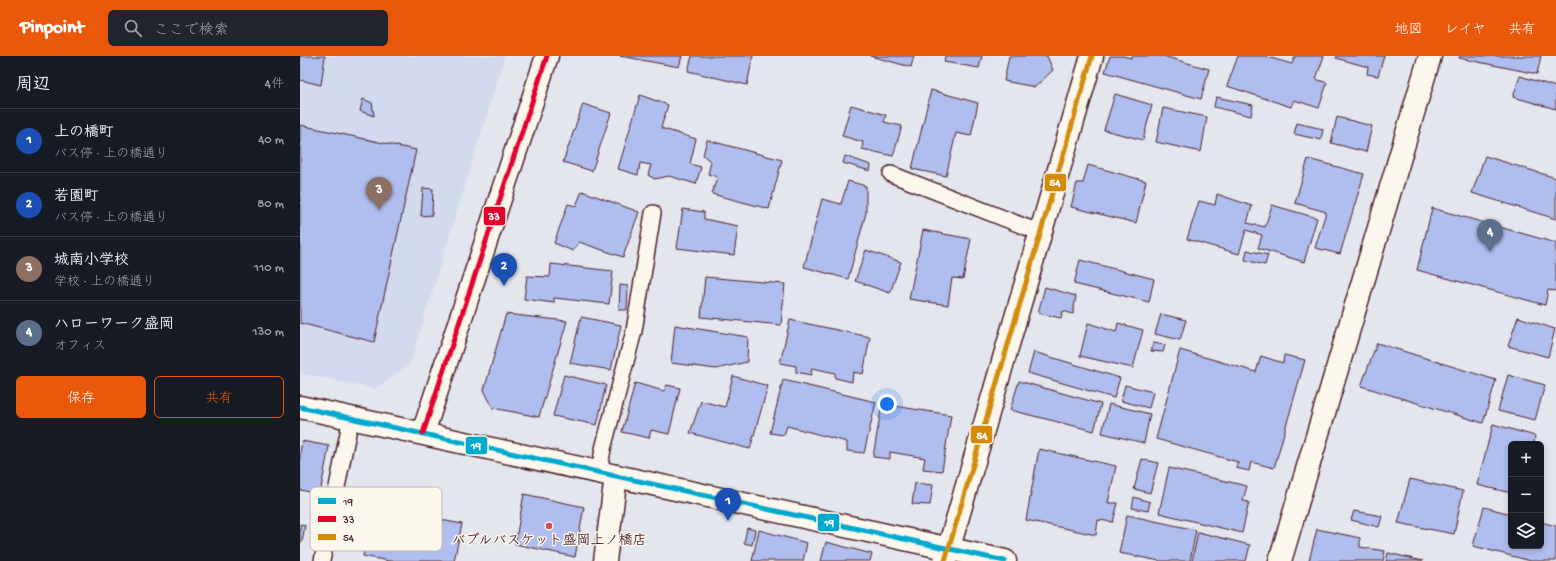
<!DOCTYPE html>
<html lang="ja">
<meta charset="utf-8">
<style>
body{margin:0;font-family:"Gochi Hand","Klee One",sans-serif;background:#20242c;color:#f1f3f6}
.controls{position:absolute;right:12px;bottom:12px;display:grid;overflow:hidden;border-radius:6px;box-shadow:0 2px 6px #0003}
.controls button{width:36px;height:36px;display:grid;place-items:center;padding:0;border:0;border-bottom:1px solid #363941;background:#171b24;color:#f1f3f6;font:20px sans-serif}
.you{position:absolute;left:587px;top:348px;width:14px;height:14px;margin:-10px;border:3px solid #fff;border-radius:50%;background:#1a73e8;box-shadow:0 0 0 6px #1a73e833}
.badge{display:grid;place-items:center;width:26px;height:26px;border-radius:50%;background:#ea580c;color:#fff;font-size:13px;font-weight:700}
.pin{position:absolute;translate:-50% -33px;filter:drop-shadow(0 1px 2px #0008)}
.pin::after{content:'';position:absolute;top:21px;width:14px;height:12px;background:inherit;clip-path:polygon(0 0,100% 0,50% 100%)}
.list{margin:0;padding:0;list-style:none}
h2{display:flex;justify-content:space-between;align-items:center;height:52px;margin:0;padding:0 16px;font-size:17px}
h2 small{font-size:13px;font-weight:400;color:#9ea1a6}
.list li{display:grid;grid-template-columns:26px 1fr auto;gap:12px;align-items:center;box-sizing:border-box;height:64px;padding:0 16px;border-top:1px solid #363941}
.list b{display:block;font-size:15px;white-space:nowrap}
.list p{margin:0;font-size:13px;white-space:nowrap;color:#9ea1a6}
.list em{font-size:13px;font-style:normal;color:#9ea1a6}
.actions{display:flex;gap:8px;padding:12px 16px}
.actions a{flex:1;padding:9px 0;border:1px solid #ea580c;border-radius:6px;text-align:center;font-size:14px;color:#ea580c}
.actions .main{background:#ea580c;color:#fff}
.icon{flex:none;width:22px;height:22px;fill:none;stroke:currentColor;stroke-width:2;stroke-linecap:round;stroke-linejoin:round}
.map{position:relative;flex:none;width:1256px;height:505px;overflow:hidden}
header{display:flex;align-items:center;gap:24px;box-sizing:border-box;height:56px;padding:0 20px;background:#ea580c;color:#fff}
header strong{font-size:19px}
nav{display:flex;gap:22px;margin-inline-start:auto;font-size:14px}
.search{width:280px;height:36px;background:#20242c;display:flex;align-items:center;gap:10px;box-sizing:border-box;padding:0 14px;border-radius:6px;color:#9ea1a6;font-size:15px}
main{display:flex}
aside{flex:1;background:#171b24}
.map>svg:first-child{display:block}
.built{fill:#d4daed}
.building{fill:#afbeee;stroke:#4a1f2b}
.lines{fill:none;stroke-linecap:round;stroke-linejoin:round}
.service-casing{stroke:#4a1f2b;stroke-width:18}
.minor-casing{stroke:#4a1f2b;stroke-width:25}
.tertiary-casing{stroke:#4a1f2b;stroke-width:25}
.service{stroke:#fbf7ec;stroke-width:15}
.minor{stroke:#fbf7ec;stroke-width:22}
.tertiary{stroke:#fbf7ec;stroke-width:22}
.bus-1-casing{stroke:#fbf7ec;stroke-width:8}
.bus-2-casing{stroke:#fbf7ec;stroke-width:8}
.bus-3-casing{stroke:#fbf7ec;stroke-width:8}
.bus-1{stroke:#00a9ce;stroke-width:5}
.bus-2{stroke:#e4002b;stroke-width:5}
.bus-3{stroke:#d48b09;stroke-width:5}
.poi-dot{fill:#d1495b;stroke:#fbf7ec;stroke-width:1.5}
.labels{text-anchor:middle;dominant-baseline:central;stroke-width:3;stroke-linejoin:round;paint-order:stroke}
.poi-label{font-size:14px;font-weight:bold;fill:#4a1f2b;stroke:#fbf7ec}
.key{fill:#fbf7ec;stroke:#c6b6b2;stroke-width:1}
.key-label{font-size:11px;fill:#4a1f2b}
.line-badge{stroke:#fbf7ec;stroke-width:1.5}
.badge-label{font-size:11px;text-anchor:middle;font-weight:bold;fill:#fff}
</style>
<header>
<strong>Pinpoint</strong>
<div class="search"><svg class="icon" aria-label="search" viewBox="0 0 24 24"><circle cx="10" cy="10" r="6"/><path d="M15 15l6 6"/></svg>ここで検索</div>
<nav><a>地図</a><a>レイヤ</a><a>共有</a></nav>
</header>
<main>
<aside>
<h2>周辺<small>4件</small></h2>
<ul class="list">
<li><span class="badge" style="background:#1a4fb4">1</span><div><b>上の橋町</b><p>バス停 · 上の橋通り</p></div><em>40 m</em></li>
<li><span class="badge" style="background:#1a4fb4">2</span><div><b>若園町</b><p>バス停 · 上の橋通り</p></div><em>80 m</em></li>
<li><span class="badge" style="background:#8d6e63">3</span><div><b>城南小学校</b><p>学校 · 上の橋通り</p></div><em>110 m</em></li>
<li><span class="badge" style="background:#5c6f8a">4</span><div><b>ハローワーク盛岡</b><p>オフィス</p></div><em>130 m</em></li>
</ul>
<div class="actions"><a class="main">保存</a><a>共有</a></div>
</aside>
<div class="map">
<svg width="1256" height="505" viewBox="0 0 1256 505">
<rect width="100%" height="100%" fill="#e4e6ed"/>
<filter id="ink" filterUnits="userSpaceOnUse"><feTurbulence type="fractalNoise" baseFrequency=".025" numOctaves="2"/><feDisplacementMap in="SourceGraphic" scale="8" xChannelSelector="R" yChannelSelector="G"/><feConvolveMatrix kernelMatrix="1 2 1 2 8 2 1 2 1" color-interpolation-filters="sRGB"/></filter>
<g filter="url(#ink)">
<!-- built -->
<path class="built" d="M0 0H205L110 308 75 333 0 317Z"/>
<!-- building -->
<g class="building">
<path d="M0 0H25L21 29 0 24Z"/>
<path d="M320 0H382L379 11Z"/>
<path d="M392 0H453L447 29 388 15Z"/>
<path d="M570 0H614L611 11Z"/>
<path d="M645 0H682L679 12 644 6Z"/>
<path d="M709 0H747L753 14 735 31 704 25Z"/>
<path d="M810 0H823L831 2 832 0H863L909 13 901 43 805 16Z"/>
<path d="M938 0H968L967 1 992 8 995 0H1024L1016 23 1027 27 1019 52 994 44 991 51 927 30Z"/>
<path d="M1037 0H1084L1078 20 1067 18 1068 11 1036 2Z"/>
<path d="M1160 0H1241L1237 18 1159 2Z"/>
<path d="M1220 20 1256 31V53L1213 41Z"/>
<path d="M631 34 678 47 671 80 656 77 646 120 612 113Z"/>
<path d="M815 38 852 49 843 84 804 74Z"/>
<path d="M340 39 368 49 361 72 396 83 390 108 401 111 396 128 369 120 355 123 348 119 351 109 340 107 338 119 318 113Z"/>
<path d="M916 41 953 49 951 60 914 51Z"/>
<path d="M63 43 72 47 74 60 60 55Z"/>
<path d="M283 48 311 57 292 115 263 106Z"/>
<path d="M551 49 586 59 584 66 602 70 593 100 562 93 563 86 542 80Z"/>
<path d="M863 52 907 61 901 96 856 86Z"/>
<path d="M1037 61 1072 70 1066 96 1031 87Z"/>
<path d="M997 67 1023 73 1021 84 994 78Z"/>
<path d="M0 69 116 94 74 286 0 267Z"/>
<path d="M407 84 482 104 469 153 412 138 417 121 408 118 411 106 403 99Z"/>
<path d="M545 100 571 109 570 115 543 107Z"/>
<path d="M1185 100 1256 122V163L1172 137Z"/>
<path d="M1008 103 1064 118 1040 198 1015 192 1026 156 995 147Z"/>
<path d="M788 109 846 125 836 167 771 151 777 127H783Z"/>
<path d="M548 125 566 130V157L548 223 504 211 522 143 541 148Z"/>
<path d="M123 132 133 133 132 159 121 160Z"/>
<path d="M282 135 339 156 323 201 279 186 273 195 254 187 268 148 276 150Z"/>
<path d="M917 138 952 150 947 167 965 171 972 149 1017 162 1004 206 958 192 962 179 946 174 939 198 887 183 899 145 915 149Z"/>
<path d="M1132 152 1256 187V235L1248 234 1245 249 1117 214Z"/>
<path d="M383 153 404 156V163L438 170 434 199 377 192Z"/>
<path d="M623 174 671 183 663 223 652 222 648 249 609 243Z"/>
<path d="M566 194 601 206 590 237 555 225Z"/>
<path d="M947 194 968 199 965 209 945 204Z"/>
<path d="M780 204 854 223 849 246 774 228Z"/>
<path d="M251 208 313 215 309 248 254 242V247L224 243 227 220 250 221Z"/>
<path d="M405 221 485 228 481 269 401 261Z"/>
<path d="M320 229 328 230 327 254H319Z"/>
<path d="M745 231 776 240 773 258 763 255 761 262 738 257Z"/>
<path d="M206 258 267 265 239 361 193 352 184 334Z"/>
<path d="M861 258 886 264 880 284 855 278Z"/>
<path d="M281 261 321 269 311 314 270 307Z"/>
<path d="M1218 261 1255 273 1248 301 1208 290Z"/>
<path d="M490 264 570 281 563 318 553 316 552 326 535 322V317L512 312 511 319 496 316V310L480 307Z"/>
<path d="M788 267 816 276 818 267 843 274 833 312 780 300Z"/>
<path d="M375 269 448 281 447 306 416 313 371 307Z"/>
<path d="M853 287 865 289 863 296 851 295Z"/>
<path d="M1077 287 1196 324 1183 367 1061 330Z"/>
<path d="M880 294 956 316 961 300 983 307 984 299 1005 304 974 412 951 406 949 415 936 412 938 406 856 383Z"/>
<path d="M734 296 820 322 814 342 728 317Z"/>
<path d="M264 319 306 329 297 369 253 360Z"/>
<path d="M1208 319 1245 329 1235 364 1198 355Z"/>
<path d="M433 320 468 330 450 393 390 377 401 345 425 351Z"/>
<path d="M483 324 576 346 564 397 547 395V386L487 370 484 379 470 377Z"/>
<path d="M719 325 801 348 794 375 710 354Z"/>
<path d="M335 327 364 335 367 329 380 332 369 378 351 374 349 382 322 376Z"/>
<path d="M825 329 853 336 849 352 821 345Z"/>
<path d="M582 348 651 359 642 415 623 413 625 402 590 396V403L573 401Z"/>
<path d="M809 348 850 358 844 387 802 377Z"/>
<path d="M1193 368 1235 380 1234 388H1211V437L1177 429Z"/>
<path d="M2 385 29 390 20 438 0 434V397Z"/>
<path d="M739 393 816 410 808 447H818L813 466 798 464 796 479 726 464Z"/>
<path d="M842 403 858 407 850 437 834 433Z"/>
<path d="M869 412 947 430 943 445 949 446 942 477 859 457Z"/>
<path d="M1110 423 1163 435 1154 478 1098 467Z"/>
<path d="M615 427 633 429 630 449 612 448Z"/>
<path d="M224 438 284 451 275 501 215 488Z"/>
<path d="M834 441 850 446 848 455 832 452Z"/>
<path d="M72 451 162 468 154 505H89L63 500Z"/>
<path d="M1184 451 1211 458V490H1241V466L1256 470V505H1231L1173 490Z"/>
<path d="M1054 455 1082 460 1079 471 1051 464Z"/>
<path d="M827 459 896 474 890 505H860L819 497Z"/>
<path d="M0 468 5 469 2 486H0Z"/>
<path d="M447 472 455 474 452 489 444 487Z"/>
<path d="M1017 473 1060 482V491L1085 495 1083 505H1009Z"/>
<path d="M459 474 507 487 503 505H452Z"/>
<path d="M898 476 950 489 946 505H892Z"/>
<path d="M526 486 572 498 570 505H521Z"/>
<path d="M1088 497 1123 505H1086Z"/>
</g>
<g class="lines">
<!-- service casing -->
<g class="service-casing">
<g id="service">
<path d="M591 118 741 177"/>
<path d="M299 416 303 393 334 275 353 157"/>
<path d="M22 505 51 362"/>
</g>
</g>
<!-- minor casing -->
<g class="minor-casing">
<g id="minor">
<path d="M305 505 316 420"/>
<path d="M645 505 792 0"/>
</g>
</g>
<!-- tertiary casing -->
<g class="tertiary-casing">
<g id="tertiary">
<path d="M0 351 705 505"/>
<path d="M123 377 247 0"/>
<path d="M980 505 1130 0"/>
</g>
</g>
<!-- service -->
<use href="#service" class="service"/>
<!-- minor -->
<use href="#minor" class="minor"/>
<!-- tertiary -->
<use href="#tertiary" class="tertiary"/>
<!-- bus-1 casing -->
<g class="bus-1-casing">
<path id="bus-1" d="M0 351 705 505"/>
</g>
<!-- bus-2 casing -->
<g class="bus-2-casing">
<path id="bus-2" d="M123 377 247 0"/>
</g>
<!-- bus-3 casing -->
<g class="bus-3-casing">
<path id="bus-3" d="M645 505 792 0"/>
</g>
<!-- bus-1 -->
<use href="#bus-1" class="bus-1"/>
<!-- bus-2 -->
<use href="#bus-2" class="bus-2"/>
<!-- bus-3 -->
<use href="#bus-3" class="bus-3"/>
</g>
</g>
<!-- markers -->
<circle class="poi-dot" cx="249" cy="470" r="4"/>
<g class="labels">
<!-- poi labels -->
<g class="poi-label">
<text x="249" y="485">バブルバスケット盛岡上ノ橋店</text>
</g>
</g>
<!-- legend -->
<rect x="10" y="431" width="132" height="64" rx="6" class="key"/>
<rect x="18" y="442" width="18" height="6" fill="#00a9ce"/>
<rect x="18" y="460" width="18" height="6" fill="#e4002b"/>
<rect x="18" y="478" width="18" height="6" fill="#d48b09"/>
<g class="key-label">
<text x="43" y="449">19</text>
<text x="43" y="467">33</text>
<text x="43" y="485">54</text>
</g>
<g class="line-badge">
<rect x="744" y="117" width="23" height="19" rx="4" fill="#d48b09"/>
<rect x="183" y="150" width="23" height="20" rx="4" fill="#e4002b"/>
<rect x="670" y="369" width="23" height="19" rx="4" fill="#d48b09"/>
<rect x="165" y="380" width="23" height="19" rx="4" fill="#00a9ce"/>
<rect x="517" y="457" width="23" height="19" rx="4" fill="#00a9ce"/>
</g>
<g class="badge-label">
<text x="755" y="130">54</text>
<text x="194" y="164">33</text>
<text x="682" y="383">54</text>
<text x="176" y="393">19</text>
<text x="529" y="470">19</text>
</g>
</svg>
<div class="controls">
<button>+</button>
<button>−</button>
<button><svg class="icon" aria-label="layers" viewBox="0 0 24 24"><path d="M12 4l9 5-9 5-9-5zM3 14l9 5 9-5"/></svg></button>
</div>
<div class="you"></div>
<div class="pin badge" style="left:428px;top:465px;background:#1a4fb4">1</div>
<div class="pin badge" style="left:204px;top:230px;background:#1a4fb4">2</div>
<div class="pin badge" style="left:79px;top:154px;background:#8d6e63">3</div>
<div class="pin badge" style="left:1190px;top:196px;background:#5c6f8a">4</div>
</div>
</main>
